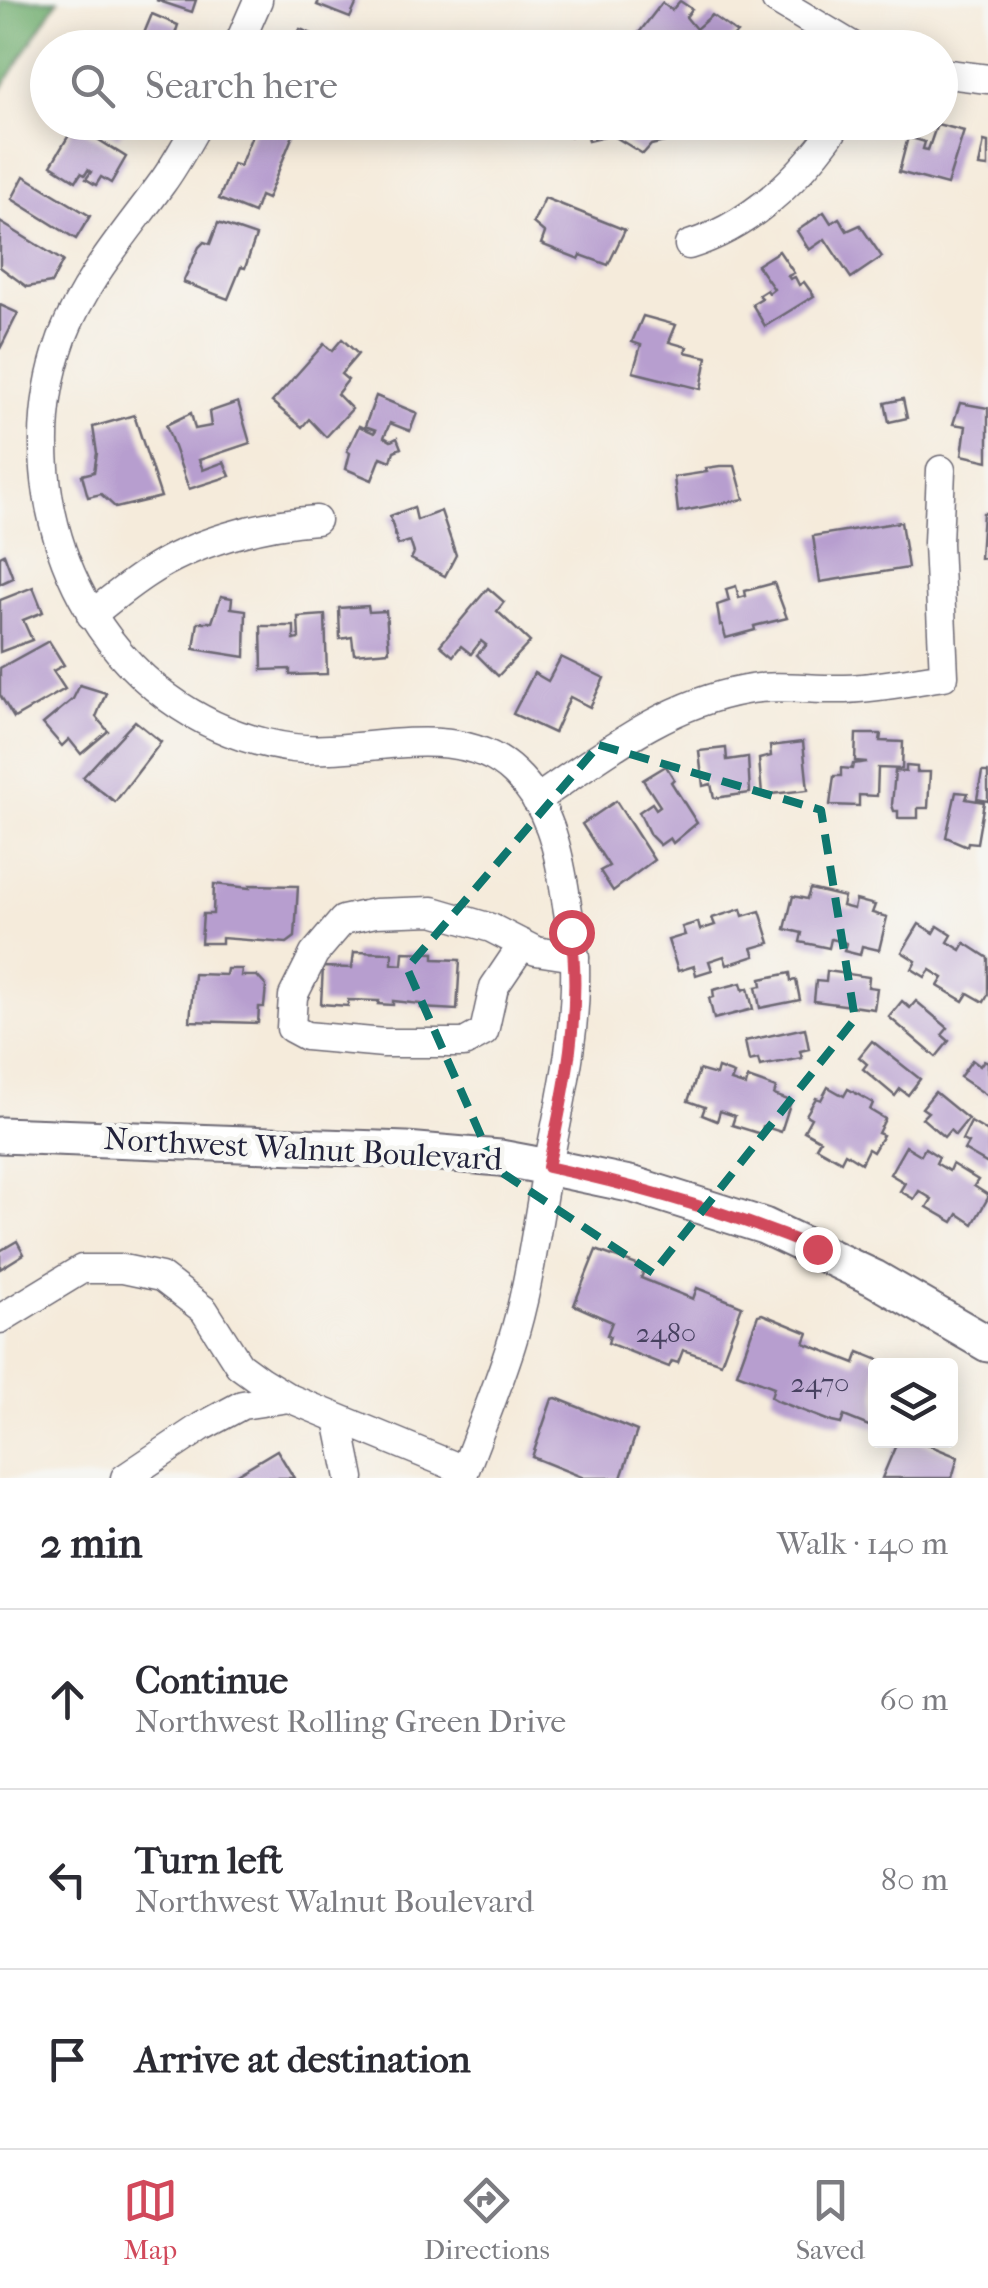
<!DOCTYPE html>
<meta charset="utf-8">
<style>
body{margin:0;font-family:"IM FELL French Canon",serif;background:#f7f7f7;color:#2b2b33}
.controls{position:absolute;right:30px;bottom:30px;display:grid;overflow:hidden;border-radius:10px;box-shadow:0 5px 25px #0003}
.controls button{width:90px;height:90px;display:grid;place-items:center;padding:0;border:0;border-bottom:2px solid #e1e1e2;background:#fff;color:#2b2b33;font:50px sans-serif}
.stop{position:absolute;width:30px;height:30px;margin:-22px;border:8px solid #d1495b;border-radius:50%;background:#fff}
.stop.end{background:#d1495b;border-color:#fff;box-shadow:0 2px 10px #0008}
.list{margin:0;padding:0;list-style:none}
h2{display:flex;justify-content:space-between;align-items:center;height:130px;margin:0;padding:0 40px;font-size:42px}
h2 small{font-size:32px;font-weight:400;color:#7c7c81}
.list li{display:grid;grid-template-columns:65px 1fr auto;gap:30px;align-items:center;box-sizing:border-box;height:180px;padding:0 40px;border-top:2px solid #e1e1e2}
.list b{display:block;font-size:38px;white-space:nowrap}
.list p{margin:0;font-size:32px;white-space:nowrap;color:#7c7c81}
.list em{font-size:32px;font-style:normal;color:#7c7c81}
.icon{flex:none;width:55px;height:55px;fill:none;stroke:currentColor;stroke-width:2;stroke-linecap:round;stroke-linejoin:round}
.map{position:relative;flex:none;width:988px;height:1478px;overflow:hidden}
.search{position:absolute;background:#fff;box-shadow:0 5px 25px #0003;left:30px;right:30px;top:30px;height:110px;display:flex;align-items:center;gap:25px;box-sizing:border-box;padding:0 35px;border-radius:55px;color:#7c7c81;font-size:38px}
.sheet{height:670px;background:#fff}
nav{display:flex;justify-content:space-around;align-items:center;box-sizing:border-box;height:140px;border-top:2px solid #e1e1e2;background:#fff;font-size:28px;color:#7c7c81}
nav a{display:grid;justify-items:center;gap:5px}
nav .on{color:#d1495b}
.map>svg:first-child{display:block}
.forest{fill:#6eac6d;stroke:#486754;stroke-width:2.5}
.building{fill:#b79ecf}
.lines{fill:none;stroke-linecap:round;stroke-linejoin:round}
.minor-casing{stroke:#6c6873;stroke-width:31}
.major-casing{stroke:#6c6873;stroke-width:39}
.minor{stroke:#fff;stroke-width:28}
.major{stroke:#fff;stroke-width:35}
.route{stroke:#d1495b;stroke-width:12}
.marked{fill:none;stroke:#0f766e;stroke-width:8;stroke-dasharray:20 12;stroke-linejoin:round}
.labels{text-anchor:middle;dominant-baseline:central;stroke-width:9;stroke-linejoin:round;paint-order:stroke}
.number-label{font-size:28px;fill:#474160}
.street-label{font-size:32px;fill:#22223b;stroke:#f6f6f2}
</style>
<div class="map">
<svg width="988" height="1478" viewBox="0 0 988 1478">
<rect width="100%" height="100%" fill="#f6f6f2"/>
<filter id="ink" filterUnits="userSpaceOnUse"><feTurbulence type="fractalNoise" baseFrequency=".01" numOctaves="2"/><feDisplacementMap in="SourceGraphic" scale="20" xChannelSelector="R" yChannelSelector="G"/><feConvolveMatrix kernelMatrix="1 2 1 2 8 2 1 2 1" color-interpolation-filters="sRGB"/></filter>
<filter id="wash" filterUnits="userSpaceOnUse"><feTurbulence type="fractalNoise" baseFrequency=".0048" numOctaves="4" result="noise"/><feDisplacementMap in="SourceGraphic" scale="40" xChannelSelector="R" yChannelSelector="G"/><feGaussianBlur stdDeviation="2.25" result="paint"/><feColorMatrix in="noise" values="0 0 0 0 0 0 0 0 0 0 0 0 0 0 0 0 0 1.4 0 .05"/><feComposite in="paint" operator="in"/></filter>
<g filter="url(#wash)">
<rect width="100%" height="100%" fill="#f5ebdb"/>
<!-- forest -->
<path class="forest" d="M0 0H58L0 91Z"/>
<g id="blocks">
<!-- building -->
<g class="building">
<path d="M156 0H196L192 12Z"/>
<path d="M319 0H358L350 18 317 5Z"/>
<path d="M680 1 692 9 686 17 696 29 712 15 737 33 722 48H657L638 34 662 3 672 10Z"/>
<path d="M152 14 178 25 171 47 138 48Z"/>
<path d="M300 29 326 40 322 48H291Z"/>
<path d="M93 122H127L118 138Z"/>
<path d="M565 122H667L668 128 662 129 664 142 651 145 643 154 612 135 588 141 586 132 568 137Z"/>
<path d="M937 124 964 131 947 185 899 172 908 137 925 142 923 149 928 150Z"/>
<path d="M75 125 126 157 111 183 101 177 96 185 86 179 91 172 88 170 85 175 81 173 76 181 51 165Z"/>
<path d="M256 125 293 135 267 199 260 196 254 213 219 199 233 164 240 166Z"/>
<path d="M984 141 988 142V167L979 166Z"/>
<path d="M24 176 90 216 76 239 12 199Z"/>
<path d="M545 198 625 230 608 265 581 255 579 259 541 244 545 233 533 223Z"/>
<path d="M824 212 831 223 839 218 847 231 860 225 882 257 851 278 825 239 809 250 797 231Z"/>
<path d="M0 222 63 261 51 283 27 287 0 267Z"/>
<path d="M218 223 256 236 245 268 241 267 228 299 183 282 199 247 204 242 210 244Z"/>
<path d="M779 251 794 273 788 276 790 279 795 277 799 285 804 282 814 296 765 326 752 304 762 298 759 295 767 290 769 293 774 289 757 265Z"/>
<path d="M0 305 18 313 0 349Z"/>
<path d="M643 316 676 325 669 342 687 347 685 352 707 357 701 389 633 372 641 345 632 342Z"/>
<path d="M342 339 358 354 341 374 348 380 337 394 352 409 326 437 309 419 302 427 272 402 324 344 332 351Z"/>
<path d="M376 396 417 413 410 431 390 423 384 437 391 441 397 438 401 448 394 451 391 461 381 457 372 480 346 469 350 453 347 451 359 426 374 433 376 430 365 426Z"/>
<path d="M903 399 907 418 889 422 885 403Z"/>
<path d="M238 402 250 443 199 460 203 470 224 462 230 476 189 489 166 425 191 413 195 429 211 426 209 412Z"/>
<path d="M960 403 988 408V461L962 455 966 426 953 424Z"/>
<path d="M134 415 161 497 116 508 101 494 88 497 82 475 94 472 97 453 93 427Z"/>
<path d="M720 466H735L744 499 678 512 674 477 707 472 706 468Z"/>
<path d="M414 507 417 520 441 511 456 555 445 576 411 559 414 553 410 541 398 545 390 516Z"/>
<path d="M983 513H988V559L980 558Z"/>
<path d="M901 522 908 568 820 582 813 536Z"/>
<path d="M4 554 13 578 0 584V556Z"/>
<path d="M774 583 787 618 754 626 755 630 726 638 722 624 720 625 717 605 729 601 726 589 736 586 739 598 746 596 745 591Z"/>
<path d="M33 587 43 612 23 620 32 640 0 652V600Z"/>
<path d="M488 588 504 602 497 611 530 642 498 676 477 655 486 645 481 641 471 654 461 646 453 656 440 645Z"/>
<path d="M221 596 232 598 231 608 246 610 245 657 194 649 198 622H212Z"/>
<path d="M368 606 369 612 386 611 389 651 354 654 352 637 340 639 339 608Z"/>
<path d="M325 615 327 674 290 675V669L262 670 261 626H294V640L299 639 298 617Z"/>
<path d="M49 641 64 665 53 671 65 689 14 718 0 695V668Z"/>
<path d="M561 657 604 678 590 707 570 697 554 733 513 714 534 673 548 681Z"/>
<path d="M80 685 106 693 96 717 108 731 81 754 69 739 62 746 43 724 73 699Z"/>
<path d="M135 721 161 742 115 802 83 777Z"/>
<path d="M856 734H881L880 741 903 742 902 769 878 768 877 796 859 795V806L830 805 834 776H841V768L852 769 853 764 867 762 855 761Z"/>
<path d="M803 742 808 790 762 795 759 759 771 756 770 746Z"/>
<path d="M726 748 727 760 748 757 750 793 714 798 711 784 703 786 699 751Z"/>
<path d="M666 766 674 779 671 782 697 823 673 843 670 838 660 845 650 835 639 812 652 803 656 809 660 806 643 780Z"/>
<path d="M906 766 917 767V772H930L928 808H918V818H898V811H894L892 805 895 771 906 772Z"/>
<path d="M982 772H988V801L977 799Z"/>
<path d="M956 792 968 793 966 799 984 802 977 843 968 842 967 846 946 837Z"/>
<path d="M616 801 654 860 613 891 600 871 609 866 582 824Z"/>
<path d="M214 884 250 888V885L298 886 295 937 287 943 222 938V943H201L203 914H213Z"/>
<path d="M810 889 844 897 842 906 854 909 856 900 875 905 872 913 887 917 879 950 862 946 860 955 844 951 846 943 836 940 831 939 829 948 800 942 802 933 785 929 793 896 807 899Z"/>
<path d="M741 909 743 916 760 911 770 943 752 948 755 956 727 965 724 956 709 961 712 970 696 975 694 966 678 971 668 940 685 935 682 927 698 922 700 930 715 925 712 918Z"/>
<path d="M919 924 934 933 938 926 952 935 948 942 961 950 965 943 988 958V995L984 1002 968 993 963 1001 938 986 943 978 930 970 925 977 912 969 916 961 902 952Z"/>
<path d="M354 952 392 953V964L402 965 403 952 434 953V959L460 960 457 1010 421 1008V1004L393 1001V1005L378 1004 379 1001 348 1000V1006L321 1004 323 967 352 968Z"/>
<path d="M227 969H242L241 976H257L266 986 264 1007H259L258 1023 190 1021 194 974 226 975Z"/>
<path d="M827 971 869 977 868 987 877 988 874 1009 814 1001 816 981 826 982Z"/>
<path d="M790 973 791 981 796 980 800 1000 760 1008 756 987 762 986 761 979Z"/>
<path d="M741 983 743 990 748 988 753 1009 714 1019 709 998 714 997 713 990Z"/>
<path d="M902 1001 910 1008 916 1001 948 1028 942 1035 949 1041 936 1057 889 1017Z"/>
<path d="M805 1028 809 1049 800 1051 802 1058 760 1066 758 1059 749 1061 745 1041Z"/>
<path d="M872 1041 920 1079 908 1095 900 1089 895 1096 863 1069 867 1064 859 1057Z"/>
<path d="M972 1060 980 1066 984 1060 988 1062V1096L960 1077Z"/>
<path d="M718 1068 734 1074 731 1081 746 1086 748 1078 776 1088 774 1095 791 1101 781 1132 763 1126 761 1134 732 1125 735 1116 720 1111 717 1121 702 1115 705 1107 688 1101 699 1070 716 1075Z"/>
<path d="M828 1087 844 1096 848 1089 873 1103 870 1110 885 1119 878 1133 883 1135 873 1152 868 1149 861 1163 845 1153 841 1161 816 1147 820 1140 804 1131 811 1118 806 1115 816 1098 821 1100Z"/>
<path d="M935 1092 968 1119 955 1135 950 1130 944 1137 922 1118 928 1112 922 1108Z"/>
<path d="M971 1122 988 1132V1164L964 1150 968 1143 962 1140Z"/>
<path d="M906 1146 921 1155 925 1148 939 1157 936 1163 949 1171 952 1164 978 1180 974 1186 988 1195V1198L973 1224 958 1214 953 1222 927 1207 932 1199 919 1191 914 1199 900 1191 905 1183 890 1174Z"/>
<path d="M17 1241 24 1254 0 1269V1251Z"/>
<path d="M596 1250 645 1268 641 1278 693 1299 697 1288 742 1306 721 1363 683 1350 678 1363 672 1361 669 1367 608 1343 610 1336 607 1335 612 1322 574 1305Z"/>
<path d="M762 1314 808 1333 804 1343 855 1363 859 1352 891 1365 876 1366V1429L844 1416 841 1424 832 1422 778 1401 771 1397 774 1387 737 1373 758 1315Z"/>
<path d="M556 1398 637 1431 621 1478H584L532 1457 552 1399Z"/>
<path d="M898 1440H916L958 1457 952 1478H882Z"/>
<path d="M277 1450 294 1478H230Z"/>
</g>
</g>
</g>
<g filter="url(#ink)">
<use href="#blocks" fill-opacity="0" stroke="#6c6873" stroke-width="2.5"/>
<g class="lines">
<!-- minor casing -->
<g class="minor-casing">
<g id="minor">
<path d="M776 0 856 48"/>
<path d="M237 48 258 0"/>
<path d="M940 73 988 79"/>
<path d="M199 122C187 143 176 164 162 183 125 234 85 279 62 338 0 511 103 723 293 748 363 757 457 717 515 773 549 805 558 848 565 892 568 915 574 939 575 963 577 1037 559 1108 545 1181 535 1236 528 1292 511 1345 497 1390 478 1434 462 1478"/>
<path d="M689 245C753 225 801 177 839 122"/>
<path d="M91 615C109 601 127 586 147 573 194 542 260 524 316 520"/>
<path d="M536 800C602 755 665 704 745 690 778 684 811 690 845 689 878 688 911 681 944 676L938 543 941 470"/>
<path d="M523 944 494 987 484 1032 464 1043H384L306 1036 291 1028 293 996 314 954 343 920 375 913 433 911 491 928 536 951 575 957"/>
<path d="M0 1319 82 1269H123L161 1277 204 1310 239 1365 261 1381 289 1398 464 1470"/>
<path d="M338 1419 350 1478"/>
<path d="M125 1478 201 1427 242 1405 289 1398"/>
</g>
</g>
<!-- major casing -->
<g class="major-casing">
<path id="major" d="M0 1135 406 1150 500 1158 548 1167 634 1185 764 1226 874 1278 988 1344"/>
</g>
<!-- minor -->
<use href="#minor" class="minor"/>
<!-- major -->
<use href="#major" class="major"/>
</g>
</g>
<g class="lines" filter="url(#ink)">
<!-- route -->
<path class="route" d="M571 932C582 1010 565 1090 548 1167 641 1187 729 1212 817 1249"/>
</g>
<!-- marked area -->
<path class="marked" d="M599 745 821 810 855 1019 653 1273 495 1168 407 968Z"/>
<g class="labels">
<!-- number labels -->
<g class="number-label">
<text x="666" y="1332">2480</text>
<text x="820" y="1382">2470</text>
</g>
<!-- street labels -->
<g class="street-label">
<text transform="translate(303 1149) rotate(3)">Northwest Walnut Boulevard</text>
</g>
</g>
</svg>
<div class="controls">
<button><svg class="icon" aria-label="layers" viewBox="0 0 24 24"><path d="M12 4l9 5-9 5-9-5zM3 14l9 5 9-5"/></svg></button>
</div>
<div class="stop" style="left:571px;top:932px"></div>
<div class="stop end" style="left:817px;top:1249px"></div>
<div class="search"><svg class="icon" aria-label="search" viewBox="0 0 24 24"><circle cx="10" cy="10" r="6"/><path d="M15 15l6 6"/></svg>Search here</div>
</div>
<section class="sheet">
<h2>2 min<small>Walk · 140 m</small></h2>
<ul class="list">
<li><svg class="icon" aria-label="ahead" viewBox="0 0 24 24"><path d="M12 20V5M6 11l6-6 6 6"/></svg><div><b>Continue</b><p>Northwest Rolling Green Drive</p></div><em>60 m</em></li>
<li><svg class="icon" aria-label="left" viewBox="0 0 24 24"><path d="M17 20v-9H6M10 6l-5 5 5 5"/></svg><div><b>Turn left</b><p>Northwest Walnut Boulevard</p></div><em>80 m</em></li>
<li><svg class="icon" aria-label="arrive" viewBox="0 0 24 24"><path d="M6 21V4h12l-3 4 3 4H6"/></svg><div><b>Arrive at destination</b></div></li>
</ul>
</section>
<nav>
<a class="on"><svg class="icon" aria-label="map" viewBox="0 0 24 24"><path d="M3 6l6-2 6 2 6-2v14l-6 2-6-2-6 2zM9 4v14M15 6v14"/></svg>Map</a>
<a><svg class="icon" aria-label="directions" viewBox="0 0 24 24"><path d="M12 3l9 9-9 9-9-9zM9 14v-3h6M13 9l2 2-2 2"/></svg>Directions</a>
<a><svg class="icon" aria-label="saved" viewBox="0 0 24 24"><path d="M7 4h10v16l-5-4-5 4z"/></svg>Saved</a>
</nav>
